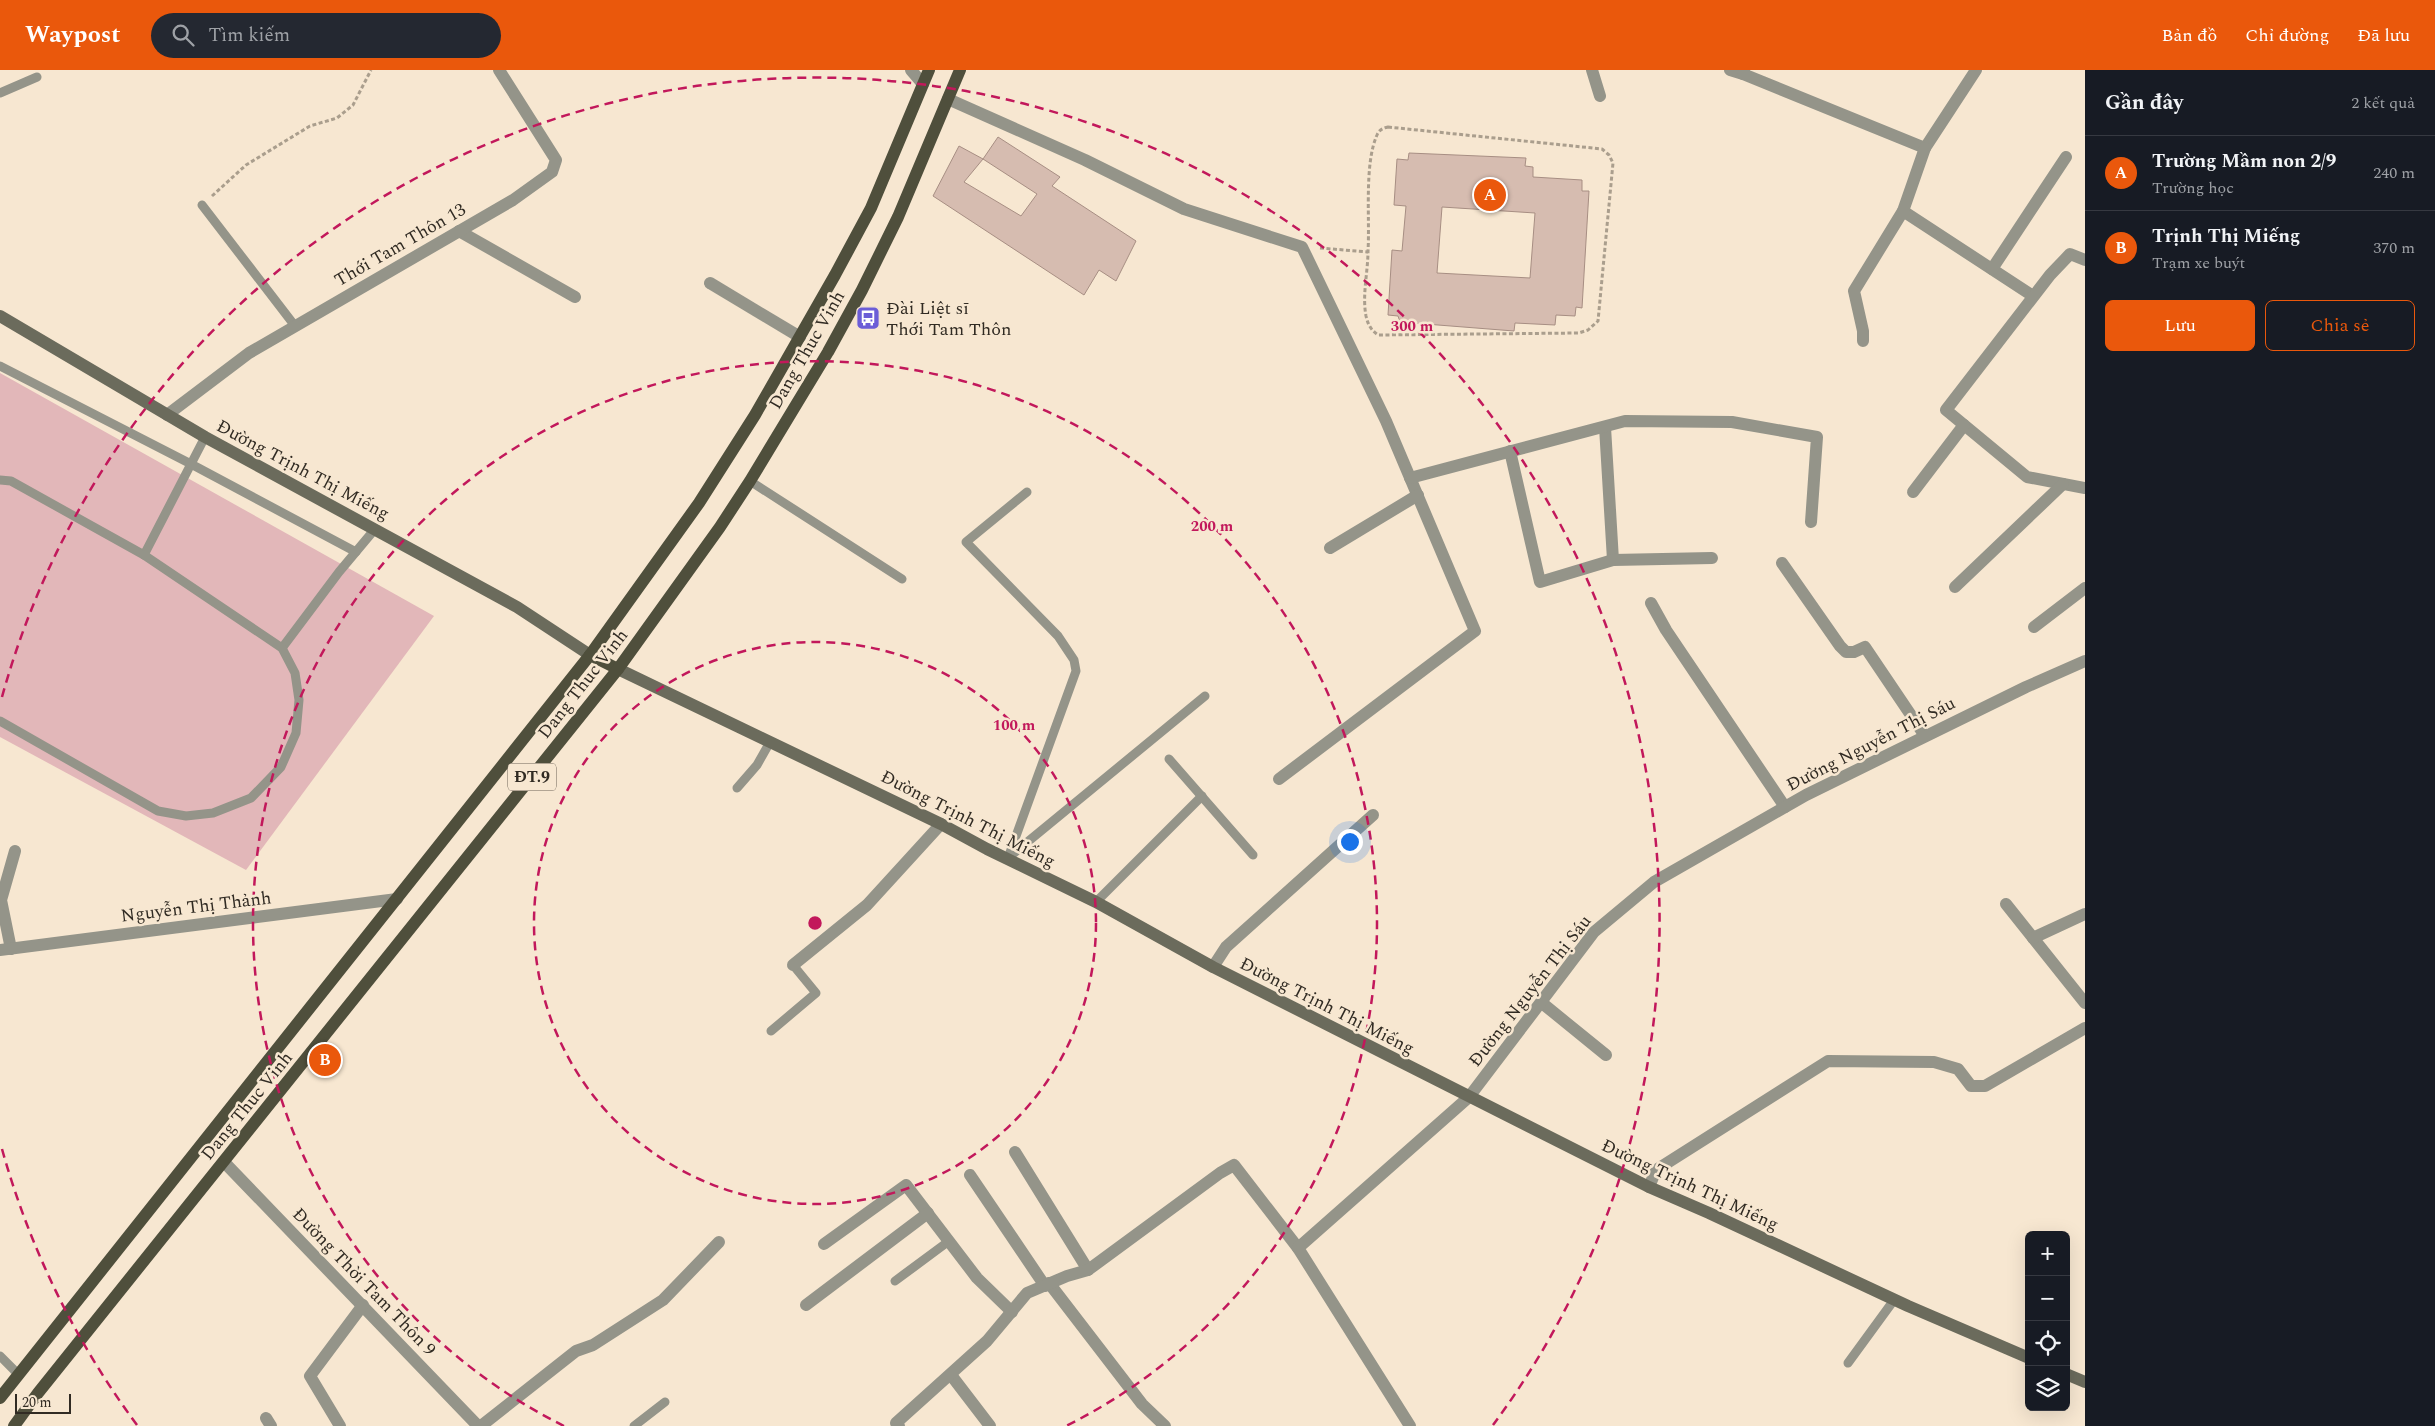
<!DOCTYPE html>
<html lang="vi">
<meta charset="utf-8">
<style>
body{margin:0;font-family:Spectral,serif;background:#242831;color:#f1f3f6}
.controls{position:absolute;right:15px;bottom:15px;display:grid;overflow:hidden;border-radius:8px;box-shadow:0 5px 20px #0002}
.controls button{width:45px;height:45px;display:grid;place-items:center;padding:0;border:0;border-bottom:1px solid #363941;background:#171b24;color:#f1f3f6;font:25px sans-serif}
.scale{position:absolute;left:15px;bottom:12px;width:56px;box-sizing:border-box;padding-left:5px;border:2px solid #312b23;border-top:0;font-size:14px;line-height:18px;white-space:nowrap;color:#312b23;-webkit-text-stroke:4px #f7e7d1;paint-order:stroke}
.you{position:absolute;left:1349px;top:771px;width:18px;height:18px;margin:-12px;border:4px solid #fff;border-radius:50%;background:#1a73e8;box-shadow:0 0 0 8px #1a73e833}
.badge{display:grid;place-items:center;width:32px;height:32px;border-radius:50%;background:#ea580c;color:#fff;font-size:16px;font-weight:700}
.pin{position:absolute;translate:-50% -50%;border:2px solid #fff;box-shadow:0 1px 5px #0006}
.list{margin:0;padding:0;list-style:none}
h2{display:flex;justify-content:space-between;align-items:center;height:65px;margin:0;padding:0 20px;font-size:21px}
h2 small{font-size:16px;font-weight:400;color:#9ea1a6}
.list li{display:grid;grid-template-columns:32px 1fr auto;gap:15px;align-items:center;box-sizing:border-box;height:75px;padding:0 20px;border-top:1px solid #363941}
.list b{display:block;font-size:19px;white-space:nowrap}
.list p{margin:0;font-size:16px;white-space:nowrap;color:#9ea1a6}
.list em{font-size:16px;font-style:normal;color:#9ea1a6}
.actions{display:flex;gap:10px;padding:15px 20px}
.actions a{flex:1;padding:11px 0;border:1px solid #ea580c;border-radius:8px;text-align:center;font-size:18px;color:#ea580c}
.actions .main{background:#ea580c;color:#fff}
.icon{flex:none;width:28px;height:28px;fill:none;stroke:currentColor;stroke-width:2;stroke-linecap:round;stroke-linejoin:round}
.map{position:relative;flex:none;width:2085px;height:1356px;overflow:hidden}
header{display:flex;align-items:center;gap:30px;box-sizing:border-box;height:70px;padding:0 25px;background:#ea580c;color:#fff}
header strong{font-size:24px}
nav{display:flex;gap:28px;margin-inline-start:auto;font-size:18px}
.search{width:350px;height:45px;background:#242831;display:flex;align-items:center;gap:12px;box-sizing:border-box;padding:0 18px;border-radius:28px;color:#9ea1a6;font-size:19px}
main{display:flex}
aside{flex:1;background:#171b24}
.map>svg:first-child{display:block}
.green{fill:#e2b7b9}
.building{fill:#d6bcb0;stroke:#a78e83;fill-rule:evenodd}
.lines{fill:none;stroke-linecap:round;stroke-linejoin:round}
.path{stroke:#aa9e8d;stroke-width:3;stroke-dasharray:4 2.5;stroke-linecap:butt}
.service{stroke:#949489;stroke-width:9}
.minor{stroke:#949489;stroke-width:12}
.secondary{stroke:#6b6b5c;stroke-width:12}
.primary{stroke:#4f4f3c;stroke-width:12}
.ring{fill:none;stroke:#c2185b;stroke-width:2.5;stroke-dasharray:9 6}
.labels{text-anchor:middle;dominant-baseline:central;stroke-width:5;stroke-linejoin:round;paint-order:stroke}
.shield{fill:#f7e7d1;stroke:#6c6357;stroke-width:1}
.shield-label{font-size:16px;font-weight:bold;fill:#312b23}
.street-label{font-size:18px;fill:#312b23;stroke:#f7e7d1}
.poi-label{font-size:18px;fill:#312b23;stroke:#f7e7d1;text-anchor:start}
.centre{fill:#c2185b;stroke:#f7e7d1;stroke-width:2.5}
.ring-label{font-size:15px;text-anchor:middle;font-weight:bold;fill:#c2185b;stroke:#f7e7d1;stroke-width:5;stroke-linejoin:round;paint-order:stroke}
</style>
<header>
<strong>Waypost</strong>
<div class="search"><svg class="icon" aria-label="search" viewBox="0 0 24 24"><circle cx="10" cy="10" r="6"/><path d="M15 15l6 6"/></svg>Tìm kiếm</div>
<nav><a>Bản đồ</a><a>Chỉ đường</a><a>Đã lưu</a></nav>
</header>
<main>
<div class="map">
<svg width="2085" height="1356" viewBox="0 0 2085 1356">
<rect width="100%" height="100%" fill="#f7e7d1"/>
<!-- green -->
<path class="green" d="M0 303 434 546 246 800 0 667Z"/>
<!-- building -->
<g class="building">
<path d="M998 67 1060 107 1052 116 1136 171 1116 211 1099 200 1084 225 933 126 959 76 983 89ZM983 89 1037 124 1021 146 964 112Z"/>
<path d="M1409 83 1526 88 1525 96 1533 97V107L1582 110V121H1589L1582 238 1576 237 1575 246 1556 245 1555 255 1515 253 1514 261 1400 252 1398 246 1388 245 1392 180 1402 181 1406 136 1394 135 1397 89 1408 90ZM1442 137 1535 143 1530 208 1437 203Z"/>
</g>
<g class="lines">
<!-- path -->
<g class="path">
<path d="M1388 57 1602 79 1609 85 1613 93 1598 251 1588 260 1579 263 1378 265C1371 260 1368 255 1366 246 1362 225 1368 202 1368 181 1370 149 1364 94 1377 65 1379 60 1383 58 1388 57Z"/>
<path d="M212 126 246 95 310 56 337 48 353 35 371 0"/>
<path d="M1320 178 1368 182"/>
</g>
<!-- service -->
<g class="service">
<path d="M0 23 37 7"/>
<path d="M202 135 295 256"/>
<path d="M0 296 191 394 144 485 11 411 0 410"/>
<path d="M205 367 191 394 356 482"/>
<path d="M750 411 902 509"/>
<path d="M282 578 339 502 375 459"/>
<path d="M0 651 158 741 186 746 213 743 251 728 281 697 296 663 299 630 295 603 282 578 144 485"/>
<path d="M1169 689 1253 785"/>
<path d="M737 718 757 695 770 672"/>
<path d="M1008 788 1076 601 1074 590 1058 566 966 472 1027 422"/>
<path d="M1008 788 1205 626"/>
<path d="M1096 832 1202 726"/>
<path d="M771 961 816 923 793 895"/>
<path d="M895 1211 949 1171"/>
<path d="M0 1286 18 1304"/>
<path d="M1848 1293 1894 1230"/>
<path d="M634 1356 665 1332"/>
</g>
<!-- minor -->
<g class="minor">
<path d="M911 0 923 14"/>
<path d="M1592 0 1600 26"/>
<path d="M1730 0 1743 4 1744 0"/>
<path d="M1743 4 1925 78 1976 0"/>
<path d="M948 29 1085 90 1184 139 1302 177 1386 351 1475 561 1279 709"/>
<path d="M1903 141 2033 226"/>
<path d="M459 161 575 227"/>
<path d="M2085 190 2070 184 2050 205 1946 340 2027 407 2085 418"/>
<path d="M1992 199 2066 87"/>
<path d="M710 213 800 267"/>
<path d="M1863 271V261L1854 221 1903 141 1925 78"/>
<path d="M167 345 249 283 513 130 552 102 556 90 499 0"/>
<path d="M1605 357 1613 490"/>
<path d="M1510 381 1540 512 1613 490 1712 488"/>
<path d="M1410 408 1625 351 1732 352 1817 367 1811 452"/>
<path d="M1913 422 1964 355"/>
<path d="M1330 478 1418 425"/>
<path d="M1782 493 1840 576 1846 582H1854L1865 577 1925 666"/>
<path d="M1955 517 2063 414"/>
<path d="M1651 533 1666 560 1785 737"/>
<path d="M2034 557 2085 518"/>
<path d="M2006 834 2085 933"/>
<path d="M2033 868 2085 844"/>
<path d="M11 879 1 830 15 781"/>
<path d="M0 880 397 829"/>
<path d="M793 895 867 835 941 754"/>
<path d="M1213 897 1226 877 1373 745"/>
<path d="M1542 933 1606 985"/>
<path d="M1015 1082 1088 1200"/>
<path d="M224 1092 478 1356"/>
<path d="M970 1105 1045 1216"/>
<path d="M1649 1117 1656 1100 1828 991 1934 992 1958 999 1971 1016H1985L2085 958"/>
<path d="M824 1174 906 1115 977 1208 1012 1242"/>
<path d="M1049 1213 1142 1334 1165 1356"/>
<path d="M806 1235 928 1143"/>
<path d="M951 1305 990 1356"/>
<path d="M266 1348 271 1356"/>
<path d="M340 1356 310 1306 363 1235"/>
<path d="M481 1356 576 1281 593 1275 663 1230 719 1172"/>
<path d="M899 1356 896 1353 987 1271 1027 1223 1067 1206 1088 1200 1220 1103 1234 1095 1298 1178"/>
<path d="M1410 1356 1298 1178 1469 1027 1594 862 1654 812 1806 725 2026 617 2085 591"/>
</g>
<!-- secondary -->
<g class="secondary">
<path d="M0 246 205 367 517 537 590 585"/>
<path d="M618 599 941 754 987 779 1096 832 1213 897 1649 1117 1709 1143 1908 1236 2029 1288"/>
<path d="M2066 1304 2085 1312"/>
</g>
<!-- primary -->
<g class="primary">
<path d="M590 585 618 599"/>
<path d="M0 1328 590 585 699 433 755 345 835 205 871 138 929 0"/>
<path d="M14 1356 38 1323 618 599 720 457 750 411 828 282 862 220 898 147 960 0"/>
</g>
</g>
<!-- distance rings -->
<g class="ring">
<circle cx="815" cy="853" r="281"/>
<path d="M564 1356A562 562 0 1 1 1066 1356"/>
<path d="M137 1355A844 844 0 0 1 2 1079M2 627A844 844 0 1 1 1493 1355"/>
</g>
<!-- icons -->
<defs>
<g id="bus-square" transform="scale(1.25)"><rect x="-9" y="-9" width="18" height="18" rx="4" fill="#6b5dd7" stroke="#f7e7d1"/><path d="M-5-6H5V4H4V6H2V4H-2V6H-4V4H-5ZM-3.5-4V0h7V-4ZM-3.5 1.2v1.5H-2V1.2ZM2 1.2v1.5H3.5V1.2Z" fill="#fff"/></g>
</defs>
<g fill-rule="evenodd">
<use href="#bus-square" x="868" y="248"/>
</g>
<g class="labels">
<!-- shield labels -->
<rect class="shield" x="508" y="693.5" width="48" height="27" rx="4"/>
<g class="shield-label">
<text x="532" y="707">ĐT.9</text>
</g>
<!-- street labels -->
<g class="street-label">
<text transform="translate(400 175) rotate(-30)">Thới Tam Thôn 13</text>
<text transform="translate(807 280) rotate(-60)">Dang Thuc Vinh</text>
<text transform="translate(303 400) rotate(28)">Đường Trịnh Thị Miếng</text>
<text transform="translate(583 614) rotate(-52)">Dang Thuc Vinh</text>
<text transform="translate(1871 674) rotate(-27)">Đường Nguyễn Thị Sáu</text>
<text transform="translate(968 749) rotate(27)">Đường Trịnh Thị Miếng</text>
<text transform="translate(196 837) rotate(-7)">Nguyễn Thị Thảnh</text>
<text transform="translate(1530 921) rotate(-52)">Đường Nguyễn Thị Sáu</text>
<text transform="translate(1327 936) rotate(27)">Đường Trịnh Thị Miếng</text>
<text transform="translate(247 1036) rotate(-51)">Dang Thuc Vinh</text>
<text transform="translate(1690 1115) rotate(25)">Đường Trịnh Thị Miếng</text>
<text transform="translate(364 1212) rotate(46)">Đường Thời Tam Thôn 9</text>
</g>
<!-- poi labels -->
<g class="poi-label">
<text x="886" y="238">Đài Liệt sĩ<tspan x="886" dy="21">Thới Tam Thôn</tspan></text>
</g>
</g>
<circle cx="815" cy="853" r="8" class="centre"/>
<g class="ring-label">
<text x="1412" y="261">300 m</text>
<text x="1212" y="461">200 m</text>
<text x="1014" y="660">100 m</text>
</g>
</svg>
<div class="controls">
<button>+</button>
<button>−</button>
<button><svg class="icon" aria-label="locate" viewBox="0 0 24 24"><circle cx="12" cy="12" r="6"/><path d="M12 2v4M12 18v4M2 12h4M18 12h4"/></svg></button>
<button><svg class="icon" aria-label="layers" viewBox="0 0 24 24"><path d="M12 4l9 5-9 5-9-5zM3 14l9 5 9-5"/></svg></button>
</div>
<div class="scale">20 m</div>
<div class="you"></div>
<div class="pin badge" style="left:1490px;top:125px">A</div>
<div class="pin badge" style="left:325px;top:990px">B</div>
</div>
<aside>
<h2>Gần đây<small>2 kết quả</small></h2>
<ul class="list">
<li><span class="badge">A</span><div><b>Trường Mầm non 2/9</b><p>Trường học</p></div><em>240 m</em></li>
<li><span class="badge">B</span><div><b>Trịnh Thị Miếng</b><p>Trạm xe buýt</p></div><em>370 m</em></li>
</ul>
<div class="actions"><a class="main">Lưu</a><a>Chia sẻ</a></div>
</aside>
</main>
